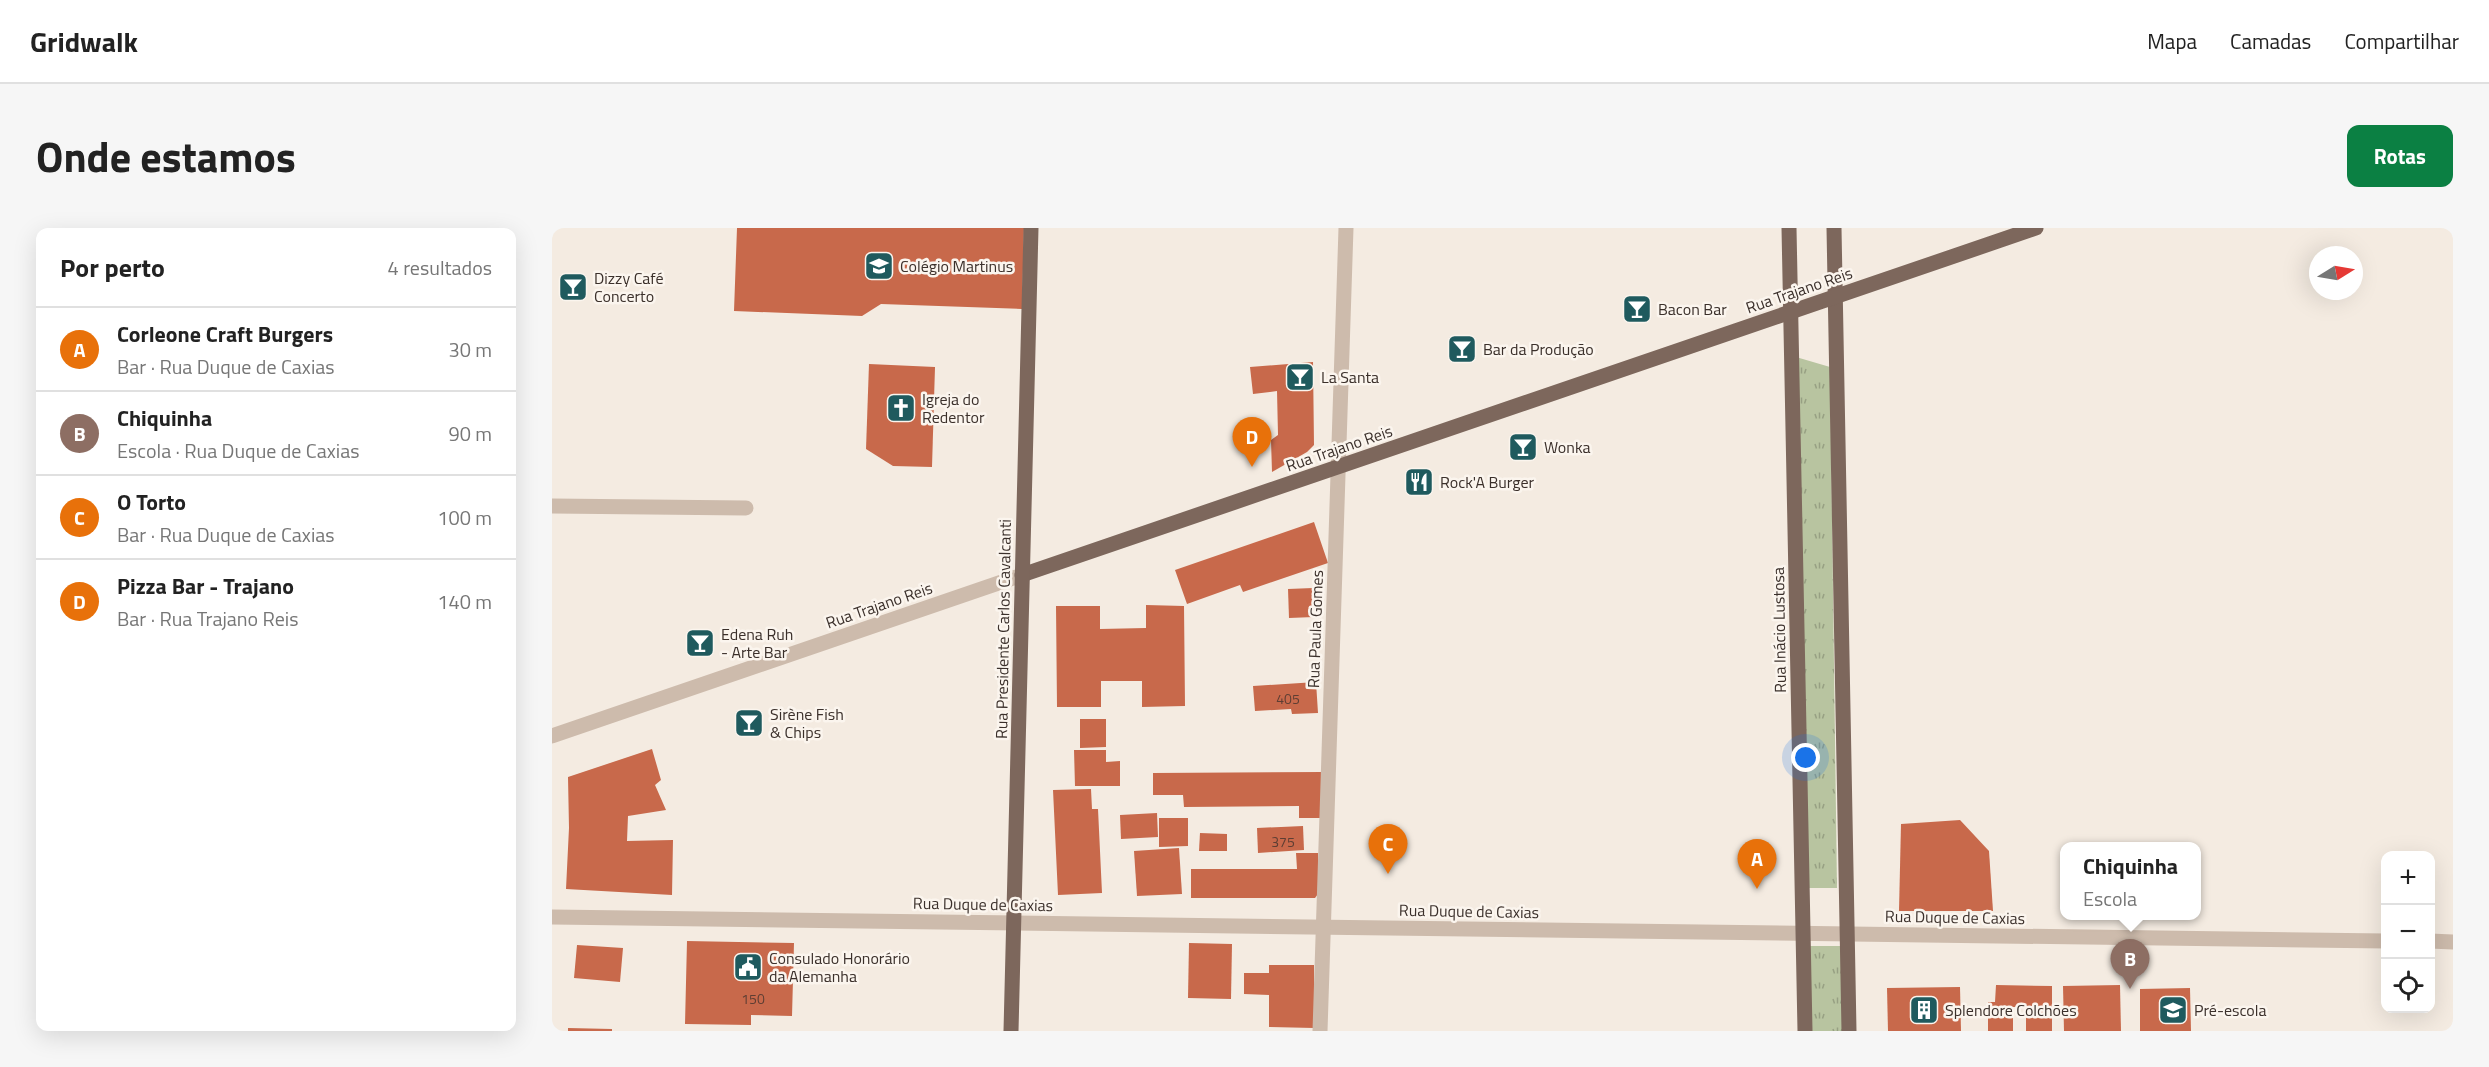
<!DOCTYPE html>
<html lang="pt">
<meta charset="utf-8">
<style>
body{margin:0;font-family:"Titillium Web",sans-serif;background:#f6f6f6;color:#222}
.controls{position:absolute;right:18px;bottom:18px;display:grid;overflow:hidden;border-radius:12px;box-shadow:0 6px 24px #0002}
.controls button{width:54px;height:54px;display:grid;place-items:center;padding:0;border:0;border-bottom:2px solid #e0e0e0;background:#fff;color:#222;font:30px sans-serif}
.compass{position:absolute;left:1757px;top:18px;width:54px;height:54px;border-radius:50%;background:#fff;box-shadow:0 6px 24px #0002;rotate:79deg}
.you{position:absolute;left:1254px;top:530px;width:21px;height:21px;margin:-15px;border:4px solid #fff;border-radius:50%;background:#1a73e8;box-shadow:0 0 0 9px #1a73e833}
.badge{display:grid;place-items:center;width:39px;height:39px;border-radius:50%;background:#0b8043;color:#fff;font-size:20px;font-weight:700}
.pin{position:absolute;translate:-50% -50px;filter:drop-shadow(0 2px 3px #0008)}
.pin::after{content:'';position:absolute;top:32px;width:21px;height:18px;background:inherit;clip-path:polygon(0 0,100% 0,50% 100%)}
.popup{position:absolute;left:1508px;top:614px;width:141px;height:78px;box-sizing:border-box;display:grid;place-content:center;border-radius:12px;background:#fff;filter:drop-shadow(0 2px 4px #0005);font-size:20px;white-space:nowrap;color:#767676}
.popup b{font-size:22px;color:#222}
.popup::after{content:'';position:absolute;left:50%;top:100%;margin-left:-12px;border:12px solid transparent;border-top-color:#fff}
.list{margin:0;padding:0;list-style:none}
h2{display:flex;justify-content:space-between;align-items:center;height:78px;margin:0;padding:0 24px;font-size:26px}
h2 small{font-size:20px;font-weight:400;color:#767676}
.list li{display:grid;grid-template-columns:39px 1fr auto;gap:18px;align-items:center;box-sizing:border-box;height:84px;padding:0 24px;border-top:2px solid #e0e0e0}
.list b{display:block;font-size:22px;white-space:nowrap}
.list p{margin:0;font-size:20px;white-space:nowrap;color:#767676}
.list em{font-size:20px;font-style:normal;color:#767676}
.icon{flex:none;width:33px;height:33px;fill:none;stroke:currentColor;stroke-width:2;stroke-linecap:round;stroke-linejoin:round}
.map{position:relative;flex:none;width:1901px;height:803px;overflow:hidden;border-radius:12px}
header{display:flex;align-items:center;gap:36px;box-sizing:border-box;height:84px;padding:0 30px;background:#fff;border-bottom:2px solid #e0e0e0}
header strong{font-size:28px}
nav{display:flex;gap:33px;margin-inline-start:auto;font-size:21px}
.intro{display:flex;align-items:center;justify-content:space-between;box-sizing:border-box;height:144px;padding:0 36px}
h1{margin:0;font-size:42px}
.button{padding:15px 27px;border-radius:12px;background:#0b8043;color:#fff;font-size:21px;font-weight:700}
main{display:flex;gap:36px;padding:0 36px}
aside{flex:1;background:#fff;border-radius:12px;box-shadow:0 6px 24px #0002}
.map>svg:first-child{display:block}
.grass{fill:url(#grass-tufts)}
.building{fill:#c8694b}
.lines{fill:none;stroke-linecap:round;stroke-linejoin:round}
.minor{stroke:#cdbbac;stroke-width:15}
.major{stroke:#7d675c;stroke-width:15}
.labels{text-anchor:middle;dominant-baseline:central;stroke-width:5;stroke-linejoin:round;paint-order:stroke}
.number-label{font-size:14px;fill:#5e3e33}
.poi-label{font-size:16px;fill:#3b302b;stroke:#fbf5ee;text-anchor:start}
.street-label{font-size:16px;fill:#3b302b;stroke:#fbf5ee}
</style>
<header>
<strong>Gridwalk</strong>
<nav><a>Mapa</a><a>Camadas</a><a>Compartilhar</a></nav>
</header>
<div class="intro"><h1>Onde estamos</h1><a class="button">Rotas</a></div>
<main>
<aside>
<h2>Por perto<small>4 resultados</small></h2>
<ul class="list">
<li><span class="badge" style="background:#e8710a">A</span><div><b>Corleone Craft Burgers</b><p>Bar · Rua Duque de Caxias</p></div><em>30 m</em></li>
<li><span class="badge" style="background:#8d6e63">B</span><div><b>Chiquinha</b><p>Escola · Rua Duque de Caxias</p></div><em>90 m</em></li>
<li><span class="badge" style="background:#e8710a">C</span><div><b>O Torto</b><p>Bar · Rua Duque de Caxias</p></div><em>100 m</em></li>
<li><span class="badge" style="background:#e8710a">D</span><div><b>Pizza Bar - Trajano</b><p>Bar · Rua Trajano Reis</p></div><em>140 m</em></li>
</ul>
</aside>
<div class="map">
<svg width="1901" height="803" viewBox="0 0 1901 803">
<defs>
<pattern id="grass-tufts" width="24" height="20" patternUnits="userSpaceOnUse" patternTransform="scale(1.5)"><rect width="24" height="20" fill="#b8c4a0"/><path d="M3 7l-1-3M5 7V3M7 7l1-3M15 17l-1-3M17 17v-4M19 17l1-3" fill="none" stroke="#97a083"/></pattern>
</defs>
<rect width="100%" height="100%" fill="#f4ebe1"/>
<!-- grass -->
<g class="grass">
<path d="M1244 129 1278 139 1285 660H1254Z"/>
<path d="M1254 718H1296L1297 803H1255Z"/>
</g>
<!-- building -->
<g class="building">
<path d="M185 0H472L470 81 329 76 310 88 182 83Z"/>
<path d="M761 134 762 217 755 224 720 244 719 212 726 207 725 163 701 166 698 139Z"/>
<path d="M317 136 383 139 380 239 341 238 314 221Z"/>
<path d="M762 294 776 335 691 364 688 357 635 376 623 342Z"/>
<path d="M761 360 762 389 737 390 736 361Z"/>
<path d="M594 377 632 378 633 478 590 479V453H549V479H505L504 378H548V401L594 400Z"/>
<path d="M764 454 766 485 740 486 739 481 703 483 701 458Z"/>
<path d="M528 491H554V519L528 520Z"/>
<path d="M100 521 109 552 103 557 114 582 76 588 75 613 121 612 120 667 14 661 17 600 16 549Z"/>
<path d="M522 522H554V534L568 533V558H523Z"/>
<path d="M771 544 772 590H747V578L632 579 631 567H601V545Z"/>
<path d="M539 561 540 581H546L550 665 506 667 501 562Z"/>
<path d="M605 585 606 609 569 611 568 587Z"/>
<path d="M607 590H636V618L607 619Z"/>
<path d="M1408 592 1437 623 1441 683H1347L1349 596Z"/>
<path d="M751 598 752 622 706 625 705 600Z"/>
<path d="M648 605 675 606V623H647Z"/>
<path d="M627 620 630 666 585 668 582 623Z"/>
<path d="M744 625H766V666L763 670H639V641H745Z"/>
<path d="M135 713 242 715 240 788 199 787V797L133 796Z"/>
<path d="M637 715 680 716 679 771 636 770Z"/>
<path d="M25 717 71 720 68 754 22 750Z"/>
<path d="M717 737H762V800L717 799V767L692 766V745H717Z"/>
<path d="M1444 757 1500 758V803H1474V779H1461V803H1436V774H1443Z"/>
<path d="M1568 757 1569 803H1512L1511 758Z"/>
<path d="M1408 759 1409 803H1336L1335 760Z"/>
<path d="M1638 760 1639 803H1588V761Z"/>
<path d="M16 800 60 801V803H16Z"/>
</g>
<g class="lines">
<!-- minor -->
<g class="minor">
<path d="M0 278 194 280"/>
<path d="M0 508 470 347"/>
<path d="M0 689 1834 713"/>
<path d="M1878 713 1901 714"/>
<path d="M768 803 794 0"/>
</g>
<!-- major -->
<g class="major">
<path d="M1237 0 1253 803"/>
<path d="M1282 0 1297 803"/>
<path d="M470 347 1484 0"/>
<path d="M459 803 479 0"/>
</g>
</g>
<!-- icons -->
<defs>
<g id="school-square" transform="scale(1.5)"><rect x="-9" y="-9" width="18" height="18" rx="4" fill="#1f5a5e" stroke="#fbf5ee"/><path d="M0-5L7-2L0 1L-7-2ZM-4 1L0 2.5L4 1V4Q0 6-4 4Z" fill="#fff"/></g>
<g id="bar-square" transform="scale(1.5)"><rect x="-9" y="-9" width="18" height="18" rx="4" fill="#1f5a5e" stroke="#fbf5ee"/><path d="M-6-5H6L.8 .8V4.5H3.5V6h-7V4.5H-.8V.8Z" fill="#fff"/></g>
<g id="church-square" transform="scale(1.5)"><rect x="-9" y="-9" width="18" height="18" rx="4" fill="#1f5a5e" stroke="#fbf5ee"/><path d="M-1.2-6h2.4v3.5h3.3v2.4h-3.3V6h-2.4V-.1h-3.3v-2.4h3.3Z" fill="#fff"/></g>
<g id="restaurant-square" transform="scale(1.5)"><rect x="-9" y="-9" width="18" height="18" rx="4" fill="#1f5a5e" stroke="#fbf5ee"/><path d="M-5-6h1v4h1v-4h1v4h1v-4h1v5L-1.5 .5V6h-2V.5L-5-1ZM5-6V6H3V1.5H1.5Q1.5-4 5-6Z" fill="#fff"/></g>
<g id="civic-square" transform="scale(1.5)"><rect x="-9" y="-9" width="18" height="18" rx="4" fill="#1f5a5e" stroke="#fbf5ee"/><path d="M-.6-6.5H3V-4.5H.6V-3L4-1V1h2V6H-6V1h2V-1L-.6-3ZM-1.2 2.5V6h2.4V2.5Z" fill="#fff"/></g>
<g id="building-square" transform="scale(1.5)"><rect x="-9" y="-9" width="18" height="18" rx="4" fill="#1f5a5e" stroke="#fbf5ee"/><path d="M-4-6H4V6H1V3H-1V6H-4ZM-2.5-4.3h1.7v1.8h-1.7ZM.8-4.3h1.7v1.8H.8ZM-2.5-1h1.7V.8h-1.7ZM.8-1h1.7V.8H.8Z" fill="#fff"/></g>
</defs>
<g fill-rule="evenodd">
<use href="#school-square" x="327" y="38"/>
<use href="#bar-square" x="21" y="59"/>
<use href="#bar-square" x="1085" y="81"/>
<use href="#bar-square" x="910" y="121"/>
<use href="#bar-square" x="748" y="149"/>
<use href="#church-square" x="349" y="180"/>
<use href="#bar-square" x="971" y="219"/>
<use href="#restaurant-square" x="867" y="254"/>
<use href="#bar-square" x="148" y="415"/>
<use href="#bar-square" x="197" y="495"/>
<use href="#civic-square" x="196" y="739"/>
<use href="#building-square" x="1372" y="782"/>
<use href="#school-square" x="1621" y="782"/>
</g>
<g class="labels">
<!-- number labels -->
<g class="number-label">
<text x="736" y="470">405</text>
<text x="731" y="613">375</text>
<text x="201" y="770">150</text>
</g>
<!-- poi labels -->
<g class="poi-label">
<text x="348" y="38">Colégio Martinus</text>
<text x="42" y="50">Dizzy Café<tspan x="42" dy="18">Concerto</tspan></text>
<text x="1106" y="81">Bacon Bar</text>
<text x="931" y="121">Bar da Produção</text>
<text x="769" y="149">La Santa</text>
<text x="370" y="171">Igreja do<tspan x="370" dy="18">Redentor</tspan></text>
<text x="992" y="219">Wonka</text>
<text x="888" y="254">Rock'A Burger</text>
<text x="169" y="406">Edena Ruh<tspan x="169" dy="18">- Arte Bar</tspan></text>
<text x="218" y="486">Sirène Fish<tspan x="218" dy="18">&amp; Chips</tspan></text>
<text x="217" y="730">Consulado Honorário<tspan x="217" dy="18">da Alemanha</tspan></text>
<text x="1393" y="782">Splendore Colchões</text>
<text x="1642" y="782">Pré-escola</text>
</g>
<!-- street labels -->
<g class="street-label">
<text transform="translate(1247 62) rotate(-19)">Rua Trajano Reis</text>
<text transform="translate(787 220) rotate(-19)">Rua Trajano Reis</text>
<text transform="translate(327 377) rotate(-19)">Rua Trajano Reis</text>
<text transform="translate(451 401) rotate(-89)">Rua Presidente Carlos Cavalcanti</text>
<text transform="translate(763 401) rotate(-88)">Rua Paula Gomes</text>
<text transform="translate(1227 402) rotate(-91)">Rua Inácio Lustosa</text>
<text transform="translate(431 676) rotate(1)">Rua Duque de Caxias</text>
<text transform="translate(917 683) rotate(1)">Rua Duque de Caxias</text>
<text transform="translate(1403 689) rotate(1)">Rua Duque de Caxias</text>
</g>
</g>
</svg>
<div class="controls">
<button>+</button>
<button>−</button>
<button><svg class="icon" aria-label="locate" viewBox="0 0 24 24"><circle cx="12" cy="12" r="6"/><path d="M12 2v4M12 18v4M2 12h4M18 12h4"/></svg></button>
</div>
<svg class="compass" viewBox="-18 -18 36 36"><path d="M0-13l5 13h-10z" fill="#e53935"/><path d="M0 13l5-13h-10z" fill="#767676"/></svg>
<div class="you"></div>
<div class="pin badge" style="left:1205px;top:661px;background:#e8710a">A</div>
<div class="pin badge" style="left:1578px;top:761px;background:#8d6e63">B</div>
<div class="popup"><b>Chiquinha</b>Escola</div>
<div class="pin badge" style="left:836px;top:646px;background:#e8710a">C</div>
<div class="pin badge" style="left:700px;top:239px;background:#e8710a">D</div>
</div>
</main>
